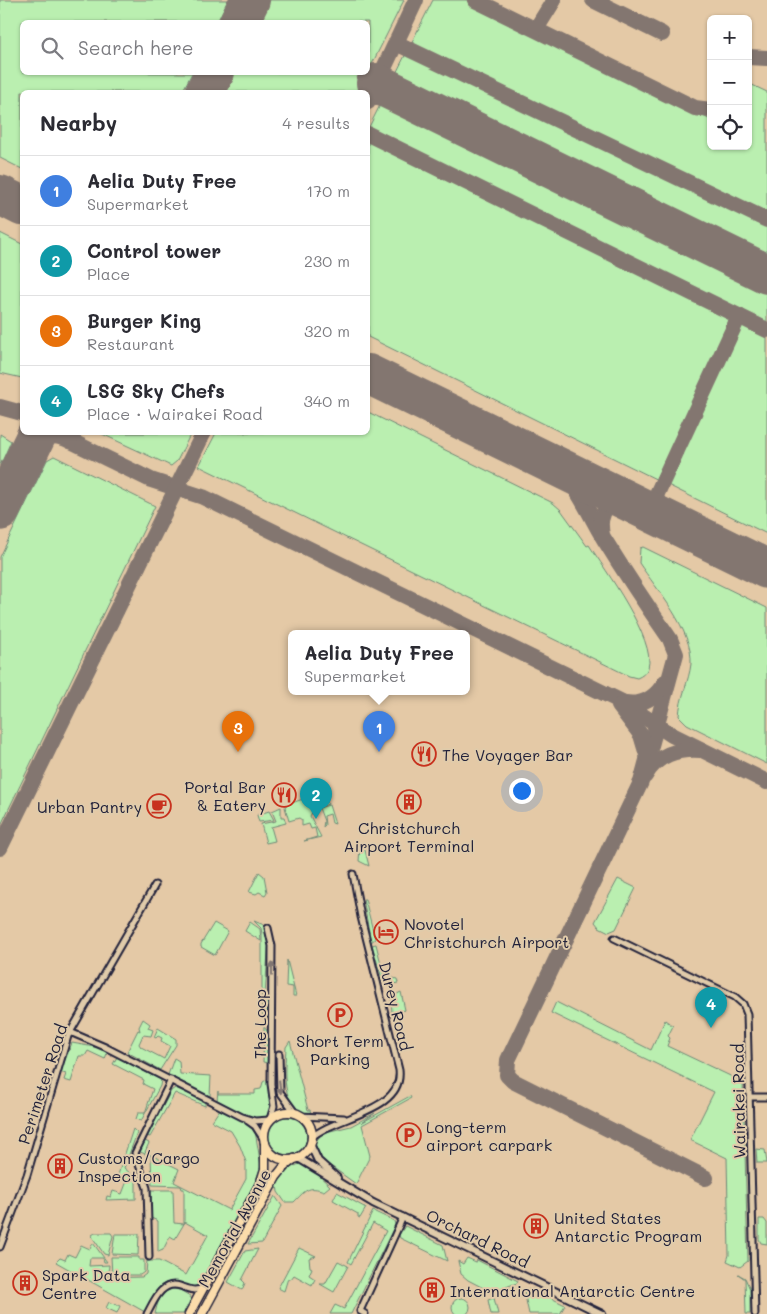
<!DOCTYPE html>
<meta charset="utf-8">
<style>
body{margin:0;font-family:Mali,sans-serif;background:#f7f7f7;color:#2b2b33}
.controls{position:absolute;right:15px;top:15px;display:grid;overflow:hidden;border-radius:8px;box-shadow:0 1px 4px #0004}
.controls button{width:45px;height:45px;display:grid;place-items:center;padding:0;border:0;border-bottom:1px solid #e1e1e2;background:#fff;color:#2b2b33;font:25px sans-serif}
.you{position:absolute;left:521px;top:790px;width:18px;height:18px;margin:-12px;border:4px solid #fff;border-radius:50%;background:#1a73e8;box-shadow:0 0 0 8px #1a73e833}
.badge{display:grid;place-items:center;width:32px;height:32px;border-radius:50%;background:#c8321e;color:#fff;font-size:16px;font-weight:700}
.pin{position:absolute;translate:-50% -41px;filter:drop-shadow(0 1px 2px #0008)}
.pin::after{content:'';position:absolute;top:26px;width:18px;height:15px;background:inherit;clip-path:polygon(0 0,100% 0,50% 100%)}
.popup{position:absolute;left:288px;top:630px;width:182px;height:65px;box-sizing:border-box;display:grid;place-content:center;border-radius:8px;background:#fff;filter:drop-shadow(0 1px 4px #0005);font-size:16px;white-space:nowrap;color:#7c7c81}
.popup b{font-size:19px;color:#2b2b33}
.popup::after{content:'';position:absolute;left:50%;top:100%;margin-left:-10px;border:10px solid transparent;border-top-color:#fff}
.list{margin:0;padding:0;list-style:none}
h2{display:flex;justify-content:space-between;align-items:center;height:65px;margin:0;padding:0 20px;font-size:21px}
h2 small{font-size:16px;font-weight:400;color:#7c7c81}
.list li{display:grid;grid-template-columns:32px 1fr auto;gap:15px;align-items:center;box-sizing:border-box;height:70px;padding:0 20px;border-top:1px solid #e1e1e2}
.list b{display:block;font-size:19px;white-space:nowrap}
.list p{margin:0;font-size:16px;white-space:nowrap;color:#7c7c81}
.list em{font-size:16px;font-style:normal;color:#7c7c81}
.icon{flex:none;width:28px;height:28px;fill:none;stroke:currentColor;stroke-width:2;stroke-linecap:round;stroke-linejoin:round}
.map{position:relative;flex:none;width:767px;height:1314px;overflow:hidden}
.search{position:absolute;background:#fff;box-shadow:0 1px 4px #0004;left:20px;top:20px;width:350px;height:55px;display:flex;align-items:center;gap:12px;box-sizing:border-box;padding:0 18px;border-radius:8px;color:#7c7c81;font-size:19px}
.panel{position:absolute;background:#fff;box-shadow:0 1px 4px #0004;left:20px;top:90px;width:350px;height:345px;border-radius:8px}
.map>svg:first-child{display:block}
.green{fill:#baefb0;stroke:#6e8876}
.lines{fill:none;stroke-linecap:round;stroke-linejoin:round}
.taxiway{stroke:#837670;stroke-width:16}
.runway{stroke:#837670;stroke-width:40}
.minor-casing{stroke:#22223b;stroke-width:9}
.tertiary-casing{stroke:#22223b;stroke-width:10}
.primary-casing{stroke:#22223b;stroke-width:11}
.minor{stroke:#e0cbaa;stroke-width:5}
.tertiary{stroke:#e0cbaa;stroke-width:6}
.primary{stroke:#fbdcab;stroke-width:8}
.oneway{fill:#817672}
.labels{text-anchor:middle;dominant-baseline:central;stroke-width:4;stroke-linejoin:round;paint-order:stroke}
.poi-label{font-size:16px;fill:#22223b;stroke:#e0cbaa;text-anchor:start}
.street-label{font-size:16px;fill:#22223b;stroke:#e0cbaa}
</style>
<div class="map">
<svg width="767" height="1314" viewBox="0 0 767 1314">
<rect width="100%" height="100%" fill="#e4c9a6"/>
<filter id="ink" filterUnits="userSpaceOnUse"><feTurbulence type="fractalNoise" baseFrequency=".02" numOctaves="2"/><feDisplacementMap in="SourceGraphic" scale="10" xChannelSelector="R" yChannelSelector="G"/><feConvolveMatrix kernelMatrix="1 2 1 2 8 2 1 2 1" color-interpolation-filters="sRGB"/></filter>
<g filter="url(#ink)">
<!-- green -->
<g class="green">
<path d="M0 0H228L217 22H22V72L192 73 182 92H22V169L0 158Z"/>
<path d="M270 0H404L358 92H224L234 73 368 72V22H259Z"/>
<path d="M433 0H469L711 120V146H748V83L767 92V534L368 337V129Z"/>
<path d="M0 233 22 244V378L0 373Z"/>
<path d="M368 412 553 503 561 510 587 546 589 545C604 568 657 641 648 668 646 673 642 676 637 678L629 676 199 466 216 433 368 432Z"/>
<path d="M100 433H191L177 461 171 466Z"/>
<path d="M0 434 11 441 0 466Z"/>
<path d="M54 456 155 506 0 827V557L47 460Z"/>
<path d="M643 547 767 608V764L687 724 679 716C680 698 689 681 691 664 693 630 657 590 639 563L640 548Z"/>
<path d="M323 792 328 804 314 809 310 816 321 837 304 841 317 837 315 828 311 829 309 824 302 826V820L299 818 289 821 285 807 286 805Z"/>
<path d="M329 805 335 824 332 823 330 814 324 816 325 825 323 827 324 821 319 808Z"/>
<path d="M281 807V817H284L286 823 271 827 275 841 266 843 261 824 276 821 272 811Z"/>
<path d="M269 811 274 820 259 822 257 815Z"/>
<path d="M360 848 365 850 369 866 359 861Z"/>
<path d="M259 872 264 876 267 892 265 895 259 892 256 894 249 892Z"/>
<path d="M618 879 636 888 616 929 609 932 599 927 595 922Z"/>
<path d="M363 899H365L375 939 371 942Z"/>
<path d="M254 921 264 925 269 938 265 995 268 1001V1016L265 1020 262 1013V934L261 928Z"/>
<path d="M250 922 260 929 261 941 245 931Z"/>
<path d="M214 923 228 931 215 955 201 947V944Z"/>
<path d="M376 944 384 976 397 979 398 983 388 985 383 982 372 945Z"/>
<path d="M287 960 296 996H293V987L286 986Z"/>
<path d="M401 992 405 1010 392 1013 391 997Z"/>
<path d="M556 1002 651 1050 665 1020 673 1026 668 1036 670 1038 667 1046 743 1082 748 1261 740 1267 727 1261 729 1255 727 1158 690 1140 714 1092 551 1013Z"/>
<path d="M143 1019 150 1024 148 1028 153 1030 151 1036 143 1035 139 1044 141 1047 164 1059 170 1046 161 1041 162 1038 158 1036 156 1038 154 1037 158 1028 176 1039V1045L160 1070 127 1052 138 1030 140 1031 139 1027Z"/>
<path d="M264 1027 268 1032V1063L263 1062Z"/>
<path d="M290 1041 308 1110H310L311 1114C279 1111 285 1070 286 1047Z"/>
<path d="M72 1043 100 1048 107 1053 105 1059 88 1051 85 1056H79L71 1082 64 1080 66 1074 60 1072Z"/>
<path d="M117 1057 161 1080 160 1086 141 1121 136 1119 138 1113H145L153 1089 143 1084 144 1080 113 1064Z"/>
<path d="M174 1058 179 1061 180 1074 211 1076 210 1096 168 1075Z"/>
<path d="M268 1079C268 1087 271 1098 271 1107 268 1134 228 1105 217 1100L218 1091V1094H255V1090L261 1089 263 1082Z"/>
<path d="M175 1088 205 1101V1106L175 1093 150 1137 147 1136 171 1091Z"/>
<path d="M410 1096 411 1098 362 1125 370 1156 356 1184 318 1157 315 1143 322 1133 351 1126 375 1113 361 1123Z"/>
<path d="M220 1109 248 1124 255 1131 261 1166 254 1185 199 1286C185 1292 170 1271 156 1291 152 1297 149 1305 145 1312L56 1262 60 1258 65 1260 68 1254 75 1257 81 1245 90 1249 93 1243 107 1262H104L103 1258H90L89 1266 109 1265 108 1276 102 1278 142 1277 146 1274 147 1261H159L186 1275 208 1235 185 1222 175 1239 170 1236 163 1250 158 1252V1221L151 1218V1190H173L174 1223 184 1224V1189H182L181 1186 152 1185 151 1156 140 1152 145 1141 149 1143 145 1152 179 1169 174 1182 229 1210 246 1179V1162L240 1146 231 1131 212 1121Z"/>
<circle cx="287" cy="1137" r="20"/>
<path d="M133 1129 137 1133 124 1168 136 1178V1199L106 1200 107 1196 111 1197 113 1191 122 1194 127 1181 117 1178Z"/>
<path d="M756 1149 765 1150 767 1163H757Z"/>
<path d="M302 1163 314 1171 330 1186 324 1191C308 1185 305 1191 294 1202H285L278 1192 277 1185 287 1169Z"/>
<path d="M337 1192 366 1208 360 1218 358 1217V1214L333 1200Z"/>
<path d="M275 1196 282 1206 262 1243 248 1244Z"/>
<path d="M373 1211 394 1221 395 1225 351 1314H330L335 1305 344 1309 386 1231 373 1223 351 1264 348 1262Z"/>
<path d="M759 1219H764L767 1223V1244L761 1243 759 1239Z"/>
<path d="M405 1226 443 1245 447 1261 400 1238 399 1235Z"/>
<path d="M95 1233H111L113 1236 108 1255 104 1254 93 1238 92 1235Z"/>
<path d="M115 1234H139L138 1255 112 1254Z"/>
<path d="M299 1248 316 1256 309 1258 310 1267 312 1268 309 1275 315 1279 312 1285 294 1275 291 1279 288 1278 284 1291 278 1288Z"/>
<path d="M258 1249 242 1280 245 1283 242 1290 228 1282 245 1251Z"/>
<path d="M111 1257H139V1260H144V1272L140 1275H112Z"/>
<path d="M467 1258 476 1262 477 1260 518 1281 517 1283 491 1292 468 1280 461 1274 458 1261 463 1264Z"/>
<path d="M338 1261 348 1266 334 1292 320 1284H325Z"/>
<path d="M738 1274 745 1278 750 1289V1314H746L745 1279Z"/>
<path d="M172 1289 180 1290 190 1296 191 1302 184 1314H155C157 1304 160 1292 172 1289Z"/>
<path d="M533 1289 565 1305 560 1314H529L524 1291Z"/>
<circle cx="461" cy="1307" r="9"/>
<path d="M494 1298 498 1314H491L488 1300Z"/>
<path d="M109 1302 120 1306 117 1313 106 1308Z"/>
</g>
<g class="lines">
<!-- taxiway -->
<g class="taxiway">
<path d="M475 0 695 108 711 110"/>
<path d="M593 0 662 34"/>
<path d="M536 29 554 0"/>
<path d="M396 43 767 220"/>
<path d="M748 57 767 58"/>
<path d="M368 102 416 0"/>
<path d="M368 134 767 330"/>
<path d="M0 407 22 413"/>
<path d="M61 432 71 441 151 480 203 497 622 702 672 735 767 782"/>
<path d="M31 449C42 435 55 433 70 441"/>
<path d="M554 465C578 484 588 513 604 539 625 573 647 606 670 639L676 654 641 782 508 1060 507 1075 513 1081 706 1178"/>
<path d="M649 511 739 316"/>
<path d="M602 535C600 524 600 515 608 506 625 488 670 510 686 523 692 527 694 532 700 536"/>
<path d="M625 703C642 706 656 697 665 682"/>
<path d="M619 706 641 735 647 755"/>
<path d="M645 776C656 755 678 748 701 750"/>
<path d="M0 848 204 432"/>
</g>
<!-- runway -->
<g class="runway">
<path d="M239 22 250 0"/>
<path d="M376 83 767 274"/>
<path d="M205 92 215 72"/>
<path d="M0 195 22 206"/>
<path d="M368 374 767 569"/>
<path d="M0 511 38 432"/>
</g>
<!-- minor casing -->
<g class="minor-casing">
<g id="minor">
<path d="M268 928 272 946 271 1084 274 1106 270 1119"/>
<path d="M614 938 735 997 743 1004 747 1014 755 1314"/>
<path d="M70 1032 105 1047 242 1117 255 1121 269 1120"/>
<path d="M279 1054 280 1092 296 1114"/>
<path d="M750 1097H767"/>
<path d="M300 1116 344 1118"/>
<path d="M248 1121 255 1126 264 1140"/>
<path d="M311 1138C334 1116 404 1112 399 1070L361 917 353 874"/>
<path d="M0 1247 27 1175 68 1036 155 885"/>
<path d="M149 1257 147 1188 135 1153 171 1080"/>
<path d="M147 1314C154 1301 162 1280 180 1286 189 1289 193 1292 203 1288"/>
<path d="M365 1314 360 1311 403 1217"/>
</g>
</g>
<!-- tertiary casing -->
<g class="tertiary-casing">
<g id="tertiary">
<path d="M310 1144 318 1161 337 1178"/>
<path d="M298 1158 373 1203 602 1314"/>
</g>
</g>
<!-- primary casing -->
<g class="primary-casing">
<g id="primary">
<circle cx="288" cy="1136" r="24"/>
<path d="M189 1314 261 1182 265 1169V1143"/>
<path d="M202 1314 276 1177 284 1167 294 1159"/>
</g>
</g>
<!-- minor -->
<use href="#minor" class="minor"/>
<!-- tertiary -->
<use href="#tertiary" class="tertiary"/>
<!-- primary -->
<use href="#primary" class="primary"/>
</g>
<!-- one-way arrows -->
<defs><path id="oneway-solid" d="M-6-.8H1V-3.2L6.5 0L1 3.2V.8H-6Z" transform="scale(1.25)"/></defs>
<g class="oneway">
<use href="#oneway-solid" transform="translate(272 969) rotate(-89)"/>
<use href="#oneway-solid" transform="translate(280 1087) rotate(83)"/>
</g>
</g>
<!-- icons -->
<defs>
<g id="restaurant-ring" transform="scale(1.25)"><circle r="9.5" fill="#e0cbaa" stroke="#c8321e" stroke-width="1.5"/><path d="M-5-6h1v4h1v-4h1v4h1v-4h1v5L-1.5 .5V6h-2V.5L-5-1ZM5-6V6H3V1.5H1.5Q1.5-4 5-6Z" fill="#c8321e"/></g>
<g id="building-ring" transform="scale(1.25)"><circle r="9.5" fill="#e0cbaa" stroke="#c8321e" stroke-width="1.5"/><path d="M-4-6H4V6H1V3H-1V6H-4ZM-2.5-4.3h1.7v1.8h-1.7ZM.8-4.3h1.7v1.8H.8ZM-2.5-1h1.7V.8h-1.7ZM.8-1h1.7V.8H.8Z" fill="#c8321e"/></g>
<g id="cafe-ring" transform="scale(1.25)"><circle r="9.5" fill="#e0cbaa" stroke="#c8321e" stroke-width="1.5"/><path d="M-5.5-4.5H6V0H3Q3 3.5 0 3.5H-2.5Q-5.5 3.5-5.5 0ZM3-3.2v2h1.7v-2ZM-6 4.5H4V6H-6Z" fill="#c8321e"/></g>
<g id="hotel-ring" transform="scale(1.25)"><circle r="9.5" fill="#e0cbaa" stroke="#c8321e" stroke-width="1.5"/><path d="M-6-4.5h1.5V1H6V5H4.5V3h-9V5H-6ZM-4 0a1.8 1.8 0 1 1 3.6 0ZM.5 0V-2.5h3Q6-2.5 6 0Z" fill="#c8321e"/></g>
<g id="parking-ring" transform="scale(1.25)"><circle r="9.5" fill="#e0cbaa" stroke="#c8321e" stroke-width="1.5"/><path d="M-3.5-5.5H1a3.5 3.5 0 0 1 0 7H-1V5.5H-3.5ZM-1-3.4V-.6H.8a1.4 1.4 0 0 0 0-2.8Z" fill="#c8321e"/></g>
</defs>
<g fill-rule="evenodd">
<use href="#restaurant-ring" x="424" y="754"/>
<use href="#restaurant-ring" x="284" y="795"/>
<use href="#building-ring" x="409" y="802"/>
<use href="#cafe-ring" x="159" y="806"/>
<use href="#hotel-ring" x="386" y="932"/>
<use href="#parking-ring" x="340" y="1015"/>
<use href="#parking-ring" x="409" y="1135"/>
<use href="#building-ring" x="60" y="1166"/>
<use href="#building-ring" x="536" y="1226"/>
<use href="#building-ring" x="25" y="1283"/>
<use href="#building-ring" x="432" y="1290"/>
</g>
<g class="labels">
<!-- poi labels -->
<g class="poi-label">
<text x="442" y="754">The Voyager Bar</text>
<text x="266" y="786" text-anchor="end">Portal Bar<tspan x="266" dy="18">&amp; Eatery</tspan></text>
<text x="142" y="806" text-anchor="end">Urban Pantry</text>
<text x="409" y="827" text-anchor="middle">Christchurch<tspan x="409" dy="18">Airport Terminal</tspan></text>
<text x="404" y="923">Novotel<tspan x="404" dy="18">Christchurch Airport</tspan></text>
<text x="340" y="1040" text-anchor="middle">Short Term<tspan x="340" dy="18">Parking</tspan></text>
<text x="426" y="1126">Long-term<tspan x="426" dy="18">airport carpark</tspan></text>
<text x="78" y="1157">Customs/Cargo<tspan x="78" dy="18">Inspection</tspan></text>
<text x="554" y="1217">United States<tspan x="554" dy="18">Antarctic Program</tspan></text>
<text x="42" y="1274">Spark Data<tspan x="42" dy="18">Centre</tspan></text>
<text x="450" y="1290">International Antarctic Centre</text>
</g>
<!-- street labels -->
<g class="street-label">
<text transform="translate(396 1006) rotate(76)">Durey Road</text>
<text transform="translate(259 1024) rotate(-90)">The Loop</text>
<text transform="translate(42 1084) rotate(-72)">Perimeter Road</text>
<text transform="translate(738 1101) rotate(-91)">Wairakei Road</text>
<text transform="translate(234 1228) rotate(-61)">Memorial Avenue</text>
<text transform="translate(478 1238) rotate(26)">Orchard Road</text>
</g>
</g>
</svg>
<div class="controls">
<button>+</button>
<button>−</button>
<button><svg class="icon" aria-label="locate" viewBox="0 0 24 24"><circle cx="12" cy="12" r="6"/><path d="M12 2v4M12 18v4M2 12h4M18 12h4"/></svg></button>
</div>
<div class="you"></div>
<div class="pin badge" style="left:379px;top:752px;background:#3f7fe0">1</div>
<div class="popup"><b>Aelia Duty Free</b>Supermarket</div>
<div class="pin badge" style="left:316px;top:819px;background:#0f9aa8">2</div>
<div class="pin badge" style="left:238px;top:752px;background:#e8710a">3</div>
<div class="pin badge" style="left:711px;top:1028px;background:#0f9aa8">4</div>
<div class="search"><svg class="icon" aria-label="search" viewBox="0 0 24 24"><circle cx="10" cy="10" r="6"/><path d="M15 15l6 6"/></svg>Search here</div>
<section class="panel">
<h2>Nearby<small>4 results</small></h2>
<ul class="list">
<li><span class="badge" style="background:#3f7fe0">1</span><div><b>Aelia Duty Free</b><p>Supermarket</p></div><em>170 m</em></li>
<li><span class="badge" style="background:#0f9aa8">2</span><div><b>Control tower</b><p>Place</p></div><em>230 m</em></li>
<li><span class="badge" style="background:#e8710a">3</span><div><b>Burger King</b><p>Restaurant</p></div><em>320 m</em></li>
<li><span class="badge" style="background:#0f9aa8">4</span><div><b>LSG Sky Chefs</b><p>Place · Wairakei Road</p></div><em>340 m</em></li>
</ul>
</section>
</div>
